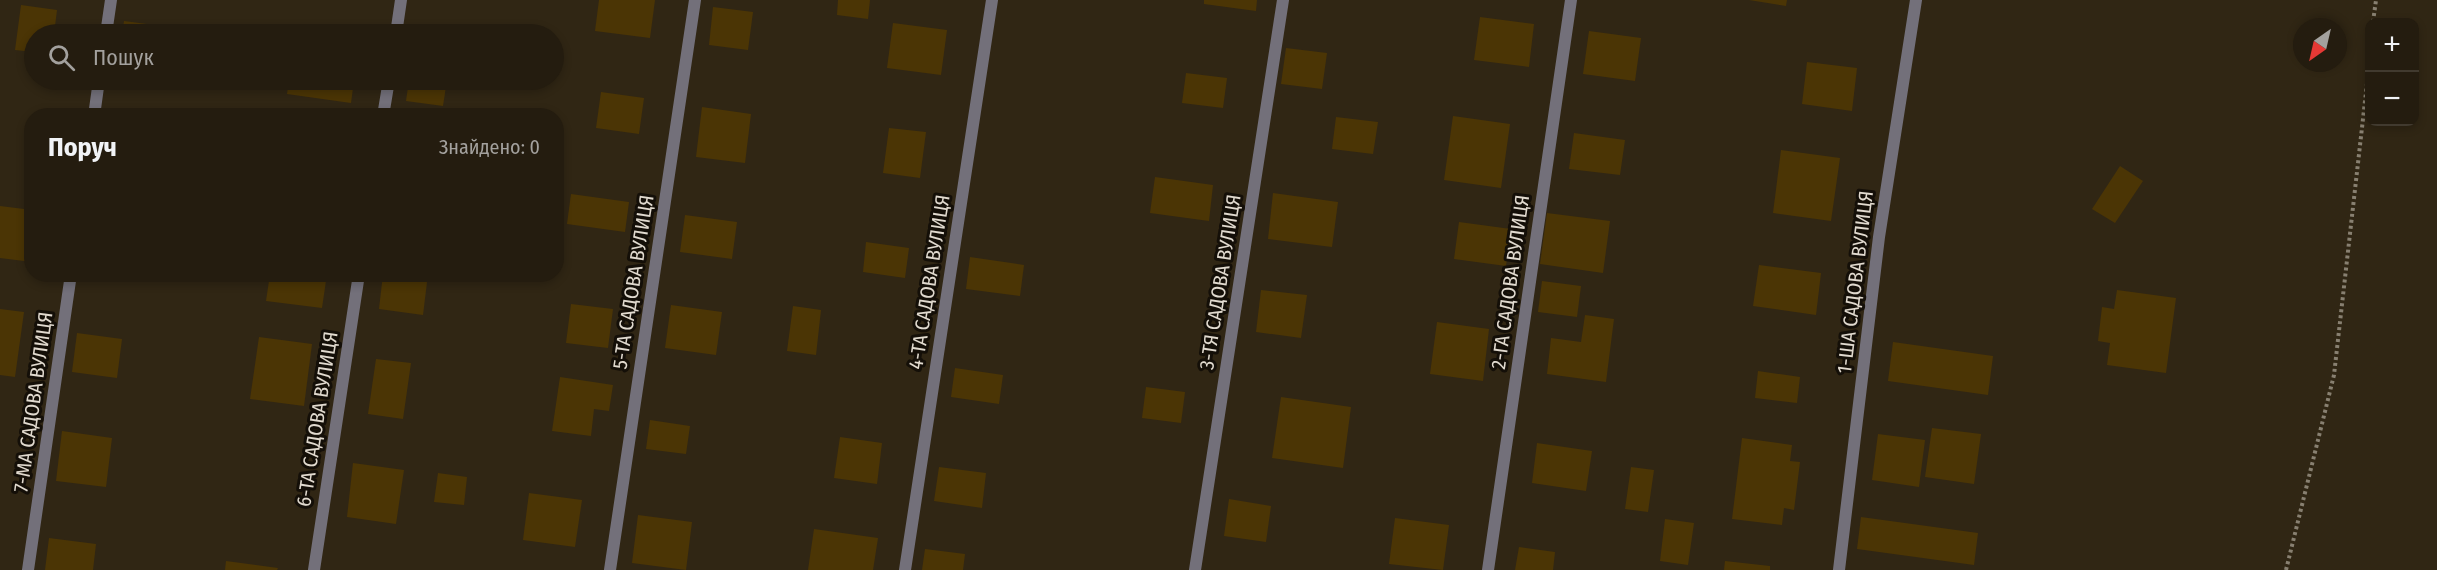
<!DOCTYPE html>
<html lang="uk">
<meta charset="utf-8">
<style>
body{margin:0;font-family:"Fira Sans Condensed",sans-serif;background:#2c2518;color:#f1f3f6}
.controls{position:absolute;right:18px;top:18px;display:grid;overflow:hidden;border-radius:12px;box-shadow:0 3px 9px #0003}
.controls button{width:54px;height:54px;display:grid;place-items:center;padding:0;border:0;border-bottom:2px solid #413a2f;background:#241c0f;color:#f1f3f6;font:30px sans-serif}
.compass{position:absolute;left:2293px;top:18px;width:54px;height:54px;border-radius:50%;background:#241c0f;box-shadow:0 3px 9px #0003;rotate:214deg}
.list{margin:0;padding:0;list-style:none}
h2{display:flex;justify-content:space-between;align-items:center;height:78px;margin:0;padding:0 24px;font-size:26px}
h2 small{font-size:20px;font-weight:400;color:#a3a19e}
.icon{flex:none;width:33px;height:33px;fill:none;stroke:currentColor;stroke-width:2;stroke-linecap:round;stroke-linejoin:round}
.map{position:relative;flex:none;width:2437px;height:570px;overflow:hidden}
.search{position:absolute;background:#241c0f;box-shadow:0 3px 9px #0003;left:24px;top:24px;width:540px;height:66px;display:flex;align-items:center;gap:15px;box-sizing:border-box;padding:0 21px;border-radius:33px;color:#a3a19e;font-size:22px}
.panel{position:absolute;background:#241c0f;box-shadow:0 3px 9px #0003;left:24px;top:108px;width:540px;height:174px;border-radius:24px}
.map>svg:first-child{display:block}
.building{fill:#4b3505}
.lines{fill:none;stroke-linecap:round;stroke-linejoin:round}
.path{stroke:#888071;stroke-width:4;stroke-dasharray:3 3;stroke-linecap:butt}
.street{stroke:#73707a;stroke-width:12}
.labels{text-anchor:middle;dominant-baseline:central;stroke-width:6;stroke-linejoin:round;paint-order:stroke}
.street-label{font-size:20px;fill:#e1dacf;stroke:#140f08}
</style>
<div class="map">
<svg width="2437" height="570" viewBox="0 0 2437 570">
<rect width="100%" height="100%" fill="#302614"/>
<!-- building -->
<g class="building">
<path d="M599 0H655L650 38 595 31Z"/>
<path d="M838 0H870L868 19 837 15Z"/>
<path d="M1204 0H1257L1256 11 1204 4Z"/>
<path d="M1749 0H1787L1786 6Z"/>
<path d="M21 5 57 10 54 34H34V52L15 50Z"/>
<path d="M713 7 753 12 748 50 709 45Z"/>
<path d="M1480 17 1534 24 1529 67 1474 60Z"/>
<path d="M124 21 170 27 169 34H122Z"/>
<path d="M893 23 947 30 941 75 887 68Z"/>
<path d="M1589 31 1641 38 1635 81 1583 74Z"/>
<path d="M1286 48 1327 53 1322 89 1281 84Z"/>
<path d="M1807 62 1857 68 1852 111 1802 104Z"/>
<path d="M1186 73 1227 78 1223 108 1182 103Z"/>
<path d="M289 80H354L351 103 287 94Z"/>
<path d="M409 80H447L443 106 406 101Z"/>
<path d="M601 92 644 98 639 134 596 128Z"/>
<path d="M702 107 751 114 745 163 696 157Z"/>
<path d="M1453 116 1510 124 1501 188 1444 180Z"/>
<path d="M1336 117 1378 122 1373 154 1332 149Z"/>
<path d="M889 128 926 132 920 178 883 173Z"/>
<path d="M1574 133 1625 140 1620 175 1569 169Z"/>
<path d="M1781 150 1840 158 1831 221 1773 213Z"/>
<path d="M2120 166 2143 181 2115 223 2092 209Z"/>
<path d="M1155 177 1213 185 1209 221 1150 213Z"/>
<path d="M1273 193 1338 202 1332 247 1268 239Z"/>
<path d="M571 194 629 202 625 232 567 224Z"/>
<path d="M0 206 32 210V262L0 258Z"/>
<path d="M1547 213 1610 221 1603 273 1540 264Z"/>
<path d="M685 215 737 222 732 259 680 252Z"/>
<path d="M1459 222 1511 229 1506 266 1454 259Z"/>
<path d="M866 242 909 248 905 278 863 272Z"/>
<path d="M970 257 1024 265 1020 296 966 289Z"/>
<path d="M1759 265 1821 273 1816 315 1753 306Z"/>
<path d="M270 274H327L322 308 266 301Z"/>
<path d="M383 274H428L423 315 379 309Z"/>
<path d="M1542 281 1581 286 1577 317 1538 312Z"/>
<path d="M1261 290 1307 295 1301 338 1256 332Z"/>
<path d="M2117 290 2176 298 2166 373 2107 365 2110 343 2098 341 2102 307 2114 309Z"/>
<path d="M571 304 613 309 608 348 566 343Z"/>
<path d="M671 305 722 312 716 355 665 348Z"/>
<path d="M793 306 821 310 816 355 787 351Z"/>
<path d="M0 309 24 312 15 377 0 375Z"/>
<path d="M1585 315 1614 319 1606 382 1547 374 1551 338 1581 342Z"/>
<path d="M1437 322 1489 329 1483 381 1430 374Z"/>
<path d="M77 333 122 339 117 378 72 372Z"/>
<path d="M259 337 312 344 304 406 250 399Z"/>
<path d="M1893 342 1993 356 1988 395 1888 381Z"/>
<path d="M376 359 411 363 403 419 368 414Z"/>
<path d="M955 368 1003 375 999 404 951 397Z"/>
<path d="M1758 371 1800 377 1797 403 1755 398Z"/>
<path d="M560 377 613 385 609 411 594 409 591 436 552 431Z"/>
<path d="M1146 387 1185 392 1181 423 1142 418Z"/>
<path d="M1281 397 1351 407 1343 468 1272 458Z"/>
<path d="M650 420 690 426 686 454 646 449Z"/>
<path d="M1932 428 1981 434 1974 484 1925 477Z"/>
<path d="M62 431 112 438 106 487 56 481Z"/>
<path d="M1878 434 1925 440 1919 487 1872 480Z"/>
<path d="M840 437 882 443 877 484 834 478Z"/>
<path d="M1742 438 1792 445 1790 461 1800 462 1794 510 1784 508 1782 525 1732 519Z"/>
<path d="M1537 443 1592 451 1586 491 1532 483Z"/>
<path d="M353 463 404 470 396 524 347 517Z"/>
<path d="M939 467 986 473 982 508 934 501Z"/>
<path d="M1631 467 1654 470 1648 512 1625 509Z"/>
<path d="M438 473 467 477 464 505 434 502Z"/>
<path d="M529 493 582 500 575 547 523 540Z"/>
<path d="M1229 499 1271 506 1266 542 1224 536Z"/>
<path d="M638 515 692 522 686 570 632 563Z"/>
<path d="M1861 517 1978 533 1974 565 1857 549Z"/>
<path d="M1395 518 1449 525 1443 570 1389 564Z"/>
<path d="M1665 519 1694 523 1688 565 1660 561Z"/>
<path d="M814 529 878 538 873 570H808Z"/>
<path d="M49 538 96 544 93 570H45Z"/>
<path d="M1519 547 1555 552 1553 570H1515Z"/>
<path d="M925 549 965 554 963 570H922Z"/>
<path d="M226 561 278 568 277 570H225Z"/>
<path d="M1725 561 1770 566V570H1724Z"/>
</g>
<g class="lines">
<!-- path -->
<g class="path">
<path d="M2373 22 2376 0"/>
<path d="M2286 570 2334 375 2370 57"/>
</g>
<!-- street -->
<g class="street">
<path d="M106 34 111 0"/>
<path d="M396 34 401 0"/>
<path d="M94 116 99 80"/>
<path d="M383 116 389 80"/>
<path d="M28 570 71 274"/>
<path d="M314 570 359 274"/>
<path d="M610 570 695 0"/>
<path d="M905 570 992 0"/>
<path d="M1195 570 1283 0"/>
<path d="M1488 570 1571 0"/>
<path d="M1839 570 1879 237 1916 0"/>
</g>
</g>
<g class="labels">
<!-- street labels -->
<g class="street-label">
<text transform="translate(633 282) rotate(-81)">5-ТА САДОВА ВУЛИЦЯ</text>
<text transform="translate(929 282) rotate(-81)">4-ТА САДОВА ВУЛИЦЯ</text>
<text transform="translate(1220 282) rotate(-81)">3-ТЯ САДОВА ВУЛИЦЯ</text>
<text transform="translate(1510 282) rotate(-82)">2-ГА САДОВА ВУЛИЦЯ</text>
<text transform="translate(1855 282) rotate(-83)">1-ША САДОВА ВУЛИЦЯ</text>
<text transform="translate(33 402) rotate(-82)">7-МА САДОВА ВУЛИЦЯ</text>
<text transform="translate(317 419) rotate(-81)">6-ТА САДОВА ВУЛИЦЯ</text>
</g>
</g>
</svg>
<div class="controls">
<button>+</button>
<button>−</button>
</div>
<svg class="compass" viewBox="-18 -18 36 36"><path d="M0-13l5 13h-10z" fill="#e53935"/><path d="M0 13l5-13h-10z" fill="#a3a19e"/></svg>
<div class="search"><svg class="icon" aria-label="search" viewBox="0 0 24 24"><circle cx="10" cy="10" r="6"/><path d="M15 15l6 6"/></svg>Пошук</div>
<section class="panel">
<h2>Поруч<small>Знайдено: 0</small></h2>
<ul class="list">
</ul>
</section>
</div>
